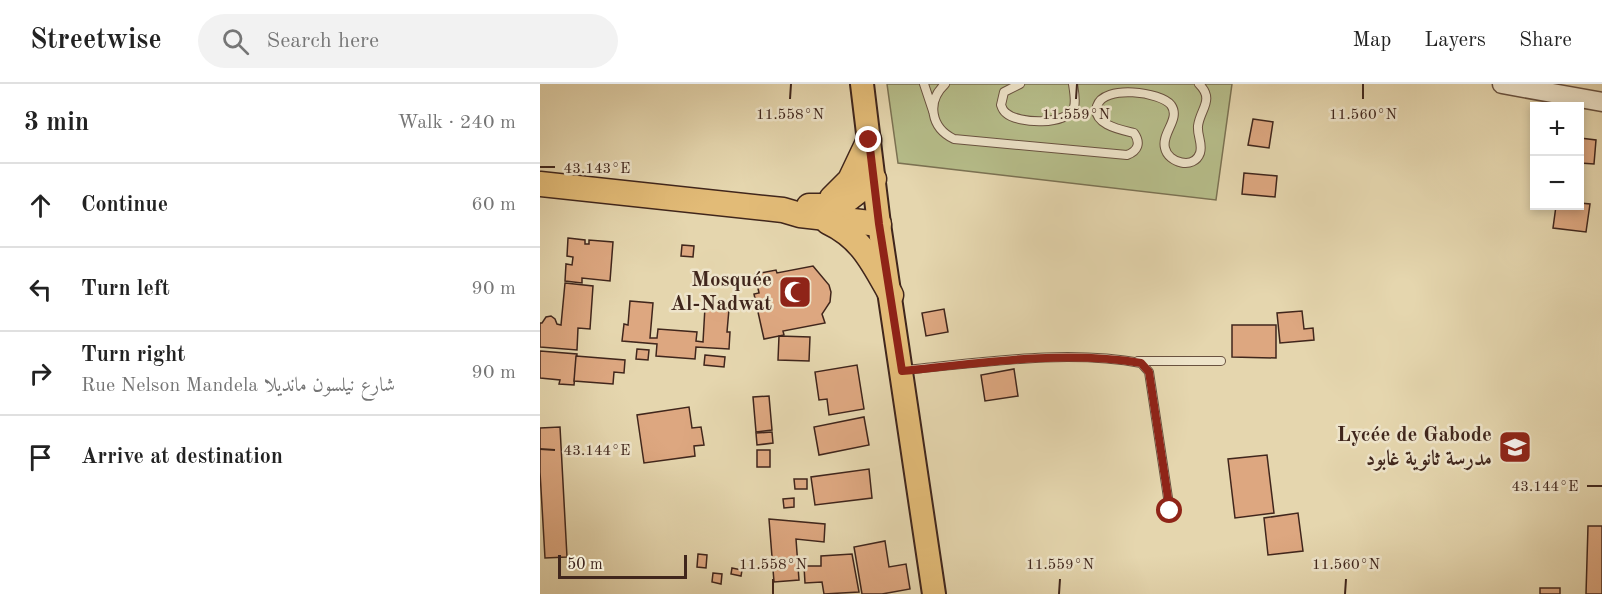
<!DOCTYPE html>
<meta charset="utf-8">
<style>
body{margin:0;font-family:"Old Standard TT",Amiri,serif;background:#f2f2f2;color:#222}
.controls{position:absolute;right:18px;top:18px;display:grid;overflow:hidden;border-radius:0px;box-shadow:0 3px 9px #0003}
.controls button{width:54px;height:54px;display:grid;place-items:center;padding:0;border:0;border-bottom:2px solid #e0e0e0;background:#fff;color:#222;font:30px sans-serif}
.scale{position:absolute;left:18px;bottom:15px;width:129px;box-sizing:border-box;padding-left:6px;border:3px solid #40261c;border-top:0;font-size:16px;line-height:21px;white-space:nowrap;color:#40261c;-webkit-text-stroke:4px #eee4ca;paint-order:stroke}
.stop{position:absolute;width:18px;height:18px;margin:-14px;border:4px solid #8f2418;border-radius:50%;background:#fff}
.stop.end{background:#8f2418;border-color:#fff;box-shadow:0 2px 6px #0008}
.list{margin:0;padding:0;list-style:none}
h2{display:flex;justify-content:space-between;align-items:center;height:78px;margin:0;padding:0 24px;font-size:26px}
h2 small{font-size:20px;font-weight:400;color:#767676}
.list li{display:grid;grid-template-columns:39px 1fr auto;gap:18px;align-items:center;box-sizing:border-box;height:84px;padding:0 24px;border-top:2px solid #e0e0e0}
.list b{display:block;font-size:22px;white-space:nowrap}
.list p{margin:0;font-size:20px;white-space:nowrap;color:#767676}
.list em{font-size:20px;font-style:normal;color:#767676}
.icon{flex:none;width:33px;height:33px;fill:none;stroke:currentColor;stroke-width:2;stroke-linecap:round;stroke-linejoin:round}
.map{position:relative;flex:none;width:1062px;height:510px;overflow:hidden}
header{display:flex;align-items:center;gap:36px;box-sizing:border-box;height:84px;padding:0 30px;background:#fff;border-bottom:2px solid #e0e0e0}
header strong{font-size:28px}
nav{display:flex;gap:33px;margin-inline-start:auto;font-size:21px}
.search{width:420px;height:54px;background:#f2f2f2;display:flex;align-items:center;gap:15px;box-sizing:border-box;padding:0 21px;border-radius:33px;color:#767676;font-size:22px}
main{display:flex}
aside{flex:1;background:#fff}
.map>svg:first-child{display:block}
.green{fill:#b6bd8a;stroke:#7b7253;stroke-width:1.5}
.building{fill:#dda780;stroke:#40261c;stroke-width:1.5}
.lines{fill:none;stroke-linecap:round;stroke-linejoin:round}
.service-casing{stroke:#695240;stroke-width:10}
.tertiary-casing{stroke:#695240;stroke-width:21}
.primary-casing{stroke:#40261c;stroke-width:26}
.trunk-casing{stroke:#40261c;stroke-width:27}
.service{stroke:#eee4ca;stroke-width:8}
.tertiary{stroke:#eee4ca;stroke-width:18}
.primary{stroke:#e2bb77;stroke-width:22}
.trunk{stroke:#e2bb77;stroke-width:24}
.route{stroke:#8f2418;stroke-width:8}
.ticks{fill:none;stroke:#40261c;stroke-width:2}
.labels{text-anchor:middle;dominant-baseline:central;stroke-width:5;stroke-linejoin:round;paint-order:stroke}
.poi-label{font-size:21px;font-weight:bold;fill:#40261c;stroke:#eee4ca;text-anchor:end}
.ticks-label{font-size:15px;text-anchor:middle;fill:#40261c;stroke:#eee4ca;stroke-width:5;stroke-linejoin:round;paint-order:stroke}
</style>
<header>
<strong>Streetwise</strong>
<div class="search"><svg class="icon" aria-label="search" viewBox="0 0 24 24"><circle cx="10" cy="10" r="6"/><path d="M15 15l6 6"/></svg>Search here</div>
<nav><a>Map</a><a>Layers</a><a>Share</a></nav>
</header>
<main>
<aside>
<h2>3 min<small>Walk · 240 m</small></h2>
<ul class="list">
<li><svg class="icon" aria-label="ahead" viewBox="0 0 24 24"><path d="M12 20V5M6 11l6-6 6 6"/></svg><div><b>Continue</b></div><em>60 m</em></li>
<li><svg class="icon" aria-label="left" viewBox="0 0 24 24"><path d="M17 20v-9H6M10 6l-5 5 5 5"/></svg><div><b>Turn left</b></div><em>90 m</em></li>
<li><svg class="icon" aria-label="right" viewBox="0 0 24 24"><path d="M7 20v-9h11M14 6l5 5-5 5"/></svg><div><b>Turn right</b><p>Rue Nelson Mandela شارع نيلسون مانديلا</p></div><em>90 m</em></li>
<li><svg class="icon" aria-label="arrive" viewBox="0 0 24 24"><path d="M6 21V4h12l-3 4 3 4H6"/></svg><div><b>Arrive at destination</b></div></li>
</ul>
</aside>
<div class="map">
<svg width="1062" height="510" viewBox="0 0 1062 510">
<rect width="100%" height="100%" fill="#e5d6ae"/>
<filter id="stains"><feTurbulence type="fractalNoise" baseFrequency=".00333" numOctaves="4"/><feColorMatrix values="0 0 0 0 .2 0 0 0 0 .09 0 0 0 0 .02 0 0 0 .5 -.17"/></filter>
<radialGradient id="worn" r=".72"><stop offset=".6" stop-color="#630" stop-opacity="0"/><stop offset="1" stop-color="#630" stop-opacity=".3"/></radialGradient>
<!-- green -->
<path class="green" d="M347 0H692L676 116 358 79Z"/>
<!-- building -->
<g class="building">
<path d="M713 35 733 38 729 64 708 61Z"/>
<path d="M1040 54 1056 56 1054 80 1040 79Z"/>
<path d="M704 89 737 92 735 113 702 110Z"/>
<path d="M1040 119 1050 120 1046 148 1013 144 1016 122H1040Z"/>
<path d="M28 154 45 156V160H49V156L73 158 70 197 42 194V199L25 197 26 180 32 181 33 173 27 172Z"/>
<path d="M142 161 154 162 153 173 141 172Z"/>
<path d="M273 182 289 201 291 208 290 218 282 230 285 239 243 247 244 251 224 255 214 210 219 209 215 190 236 186 237 189Z"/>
<path d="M25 199 53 202 50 245 38 244 37 266 0 263V239H2L6 233 11 232 15 235 17 240 21 241Z"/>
<path d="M90 217 113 219 110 254H117L118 245 157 248 156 257 163 258 165 223 189 225 187 248H190L189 265 156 263 155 275 116 272 117 260 82 257 84 240 88 241Z"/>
<path d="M404 225 408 248 386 252 382 229Z"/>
<path d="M762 227 764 245 773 244 774 256 740 259 737 229Z"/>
<path d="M692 241H736V274L692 273Z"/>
<path d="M239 252 270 253 269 277 238 276Z"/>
<path d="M97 265 109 266 108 276 96 275Z"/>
<path d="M0 267 37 270 34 301 19 300 20 296 0 294Z"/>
<path d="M165 271 185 273 184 283 164 281Z"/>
<path d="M36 272 85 276 84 289 74 288 73 300 34 297Z"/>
<path d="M317 281 324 325 289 331 287 315 279 316 275 288Z"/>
<path d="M474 285 478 312 445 317 441 291Z"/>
<path d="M229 312 232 346 216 348 213 313Z"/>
<path d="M149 323 152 344 161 343 164 361 154 362 155 372 104 379 97 331Z"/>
<path d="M324 333 329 361 279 371 274 343Z"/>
<path d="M20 343 27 473 5 474 0 388V344Z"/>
<path d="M232 348 233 359 217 361 216 349Z"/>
<rect x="217" y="366" width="13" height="17"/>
<path d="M727 371 734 429 695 434 688 375Z"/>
<path d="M329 385 332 414 275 421 271 393Z"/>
<path d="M254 395H267V405H255Z"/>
<path d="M254 414V423L244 424 243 415Z"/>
<path d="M758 429 763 467 728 471 724 434Z"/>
<path d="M229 435 285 440 284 458 256 455 259 496 234 498Z"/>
<path d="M1048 442H1062V510H1046Z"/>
<path d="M345 457 349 483 366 480 370 505 342 510H322L314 463Z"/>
<path d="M158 470 167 471 166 484 157 483Z"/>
<path d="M312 470 319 508 284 510 282 498 265 499 264 482H281V472Z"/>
<path d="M192 484 202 486 201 492 191 490Z"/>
<path d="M173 489 182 490 181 500 172 498Z"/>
<rect x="1000" y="504" width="20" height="6"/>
</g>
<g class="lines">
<!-- service casing -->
<g class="service-casing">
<g id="service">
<path d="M384 0 393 27"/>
<path d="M405 0C386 18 391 44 414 55L587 71C598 67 601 59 594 49 582 46 552 41 557 22 564 0 621 8 631 21 641 35 621 49 625 64 628 79 654 86 660 69 663 60 657 51 658 42 660 25 675 16 659 0"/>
<path d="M480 0 464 8 461 21C462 24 463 27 466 29 478 40 528 42 534 23 536 17 534 7 533 0"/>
<path d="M598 277H681"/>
<path d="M363 286C440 279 525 265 601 279L609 288 630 427"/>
</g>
</g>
<!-- tertiary casing -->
<g class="tertiary-casing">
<path id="tertiary" d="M962 0 1062 18"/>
</g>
<!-- primary casing -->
<g class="primary-casing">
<path id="primary" d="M322 0 339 140 394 510"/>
</g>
<!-- trunk casing -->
<g class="trunk-casing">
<g id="trunk">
<path d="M0 100 243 126 260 131 339 140"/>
<path d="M292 114 310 96 329 56"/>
<path d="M269 122H295L303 119 334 95"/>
<path d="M288 138C322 154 333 179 351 211"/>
</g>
</g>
<!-- service -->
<use href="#service" class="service"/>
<!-- tertiary -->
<use href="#tertiary" class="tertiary"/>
<!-- primary -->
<use href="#primary" class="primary"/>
<!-- trunk -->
<use href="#trunk" class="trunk"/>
</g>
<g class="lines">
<!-- route -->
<path class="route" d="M329 56 339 140 362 287C439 279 524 266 601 279L609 288 630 427"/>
</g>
<!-- ticks -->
<path class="ticks" d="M250 15 251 0M536 15 537 0M823 15V0M0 83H15M0 365 15 366M1047 402H1062M233 510V495M519 510 520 495M805 510 806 495"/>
<!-- icons -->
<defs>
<g id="mosque-square" transform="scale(1.725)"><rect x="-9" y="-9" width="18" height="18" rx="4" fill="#8f2418" stroke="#eee4ca"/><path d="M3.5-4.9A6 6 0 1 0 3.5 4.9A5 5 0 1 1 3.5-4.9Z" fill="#fff"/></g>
<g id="school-square" transform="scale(1.725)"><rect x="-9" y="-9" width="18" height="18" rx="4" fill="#8f2418" stroke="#eee4ca"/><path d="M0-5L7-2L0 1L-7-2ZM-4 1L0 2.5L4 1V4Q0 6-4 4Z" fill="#fff"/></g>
</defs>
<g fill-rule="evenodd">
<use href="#mosque-square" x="255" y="208"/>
<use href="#school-square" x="975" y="363"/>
</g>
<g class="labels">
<!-- poi labels -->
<g class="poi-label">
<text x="232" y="196">Mosquée<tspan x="232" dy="24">Al-Nadwat</tspan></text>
<text x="952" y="351">Lycée de Gabode<tspan x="952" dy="24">مدرسة ثانوية غابود</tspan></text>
</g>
</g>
<g class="ticks-label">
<text x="250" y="35">11.558°N</text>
<text x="536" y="35">11.559°N</text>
<text x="823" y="35">11.560°N</text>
<text x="57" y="89">43.143°E</text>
<text x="57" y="371">43.144°E</text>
<text x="1005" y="407">43.144°E</text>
<text x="233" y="485">11.558°N</text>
<text x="520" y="485">11.559°N</text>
<text x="806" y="485">11.560°N</text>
</g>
<rect width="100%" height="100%" filter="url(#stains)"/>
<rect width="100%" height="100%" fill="url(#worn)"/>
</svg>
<div class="controls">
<button>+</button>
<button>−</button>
</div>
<div class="scale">50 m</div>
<div class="stop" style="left:630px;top:427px"></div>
<div class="stop end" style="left:329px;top:56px"></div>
</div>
</main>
